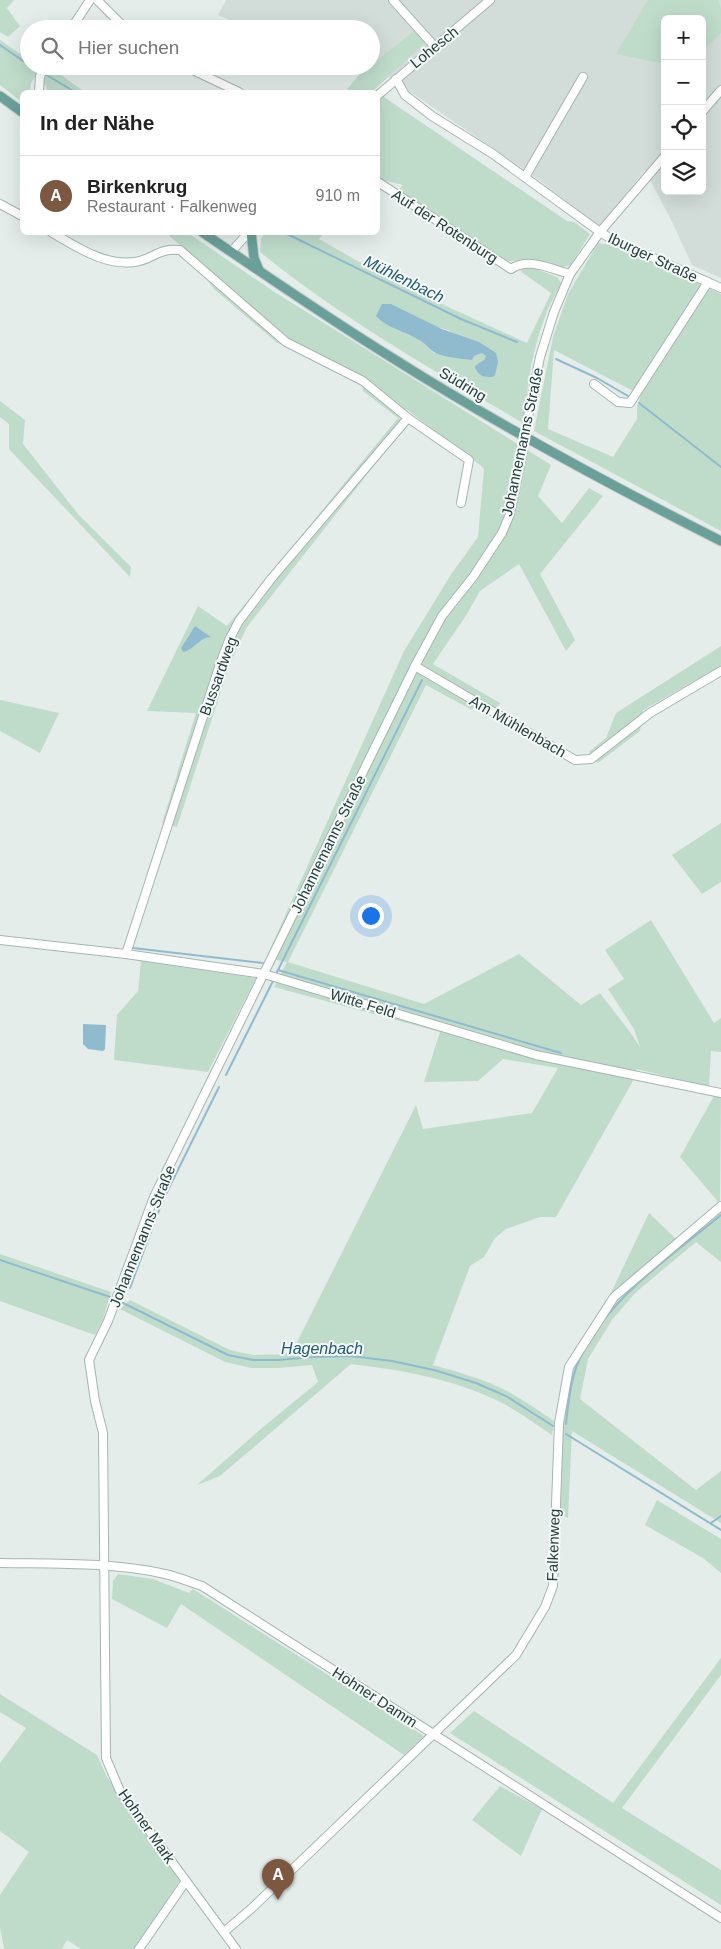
<!DOCTYPE html>
<html lang="de">
<meta charset="utf-8">
<style>
body{margin:0;font-family:Arial,sans-serif;background:#f6f6f6;color:#222}
.controls{position:absolute;right:15px;top:15px;display:grid;overflow:hidden;border-radius:8px;box-shadow:0 5px 20px #0002}
.controls button{width:45px;height:45px;display:grid;place-items:center;padding:0;border:0;border-bottom:1px solid #e0e0e0;background:#fff;color:#222;font:25px sans-serif}
.you{position:absolute;left:370px;top:915px;width:18px;height:18px;margin:-12px;border:4px solid #fff;border-radius:50%;background:#1a73e8;box-shadow:0 0 0 8px #1a73e833}
.badge{display:grid;place-items:center;width:32px;height:32px;border-radius:50%;background:#7c5840;color:#fff;font-size:16px;font-weight:700}
.pin{position:absolute;translate:-50% -41px;filter:drop-shadow(0 1px 2px #0008)}
.pin::after{content:'';position:absolute;top:26px;width:18px;height:15px;background:inherit;clip-path:polygon(0 0,100% 0,50% 100%)}
.list{margin:0;padding:0;list-style:none}
h2{display:flex;justify-content:space-between;align-items:center;height:65px;margin:0;padding:0 20px;font-size:21px}
h2 small{font-size:16px;font-weight:400;color:#767676}
.list li{display:grid;grid-template-columns:32px 1fr auto;gap:15px;align-items:center;box-sizing:border-box;height:80px;padding:0 20px;border-top:1px solid #e0e0e0}
.list b{display:block;font-size:19px;white-space:nowrap}
.list p{margin:0;font-size:16px;white-space:nowrap;color:#767676}
.list em{font-size:16px;font-style:normal;color:#767676}
.icon{flex:none;width:28px;height:28px;fill:none;stroke:currentColor;stroke-width:2;stroke-linecap:round;stroke-linejoin:round}
.map{position:relative;flex:none;width:721px;height:1949px;overflow:hidden}
.search{position:absolute;background:#fff;box-shadow:0 5px 20px #0002;left:20px;top:20px;width:360px;height:55px;display:flex;align-items:center;gap:12px;box-sizing:border-box;padding:0 18px;border-radius:28px;color:#767676;font-size:19px}
.panel{position:absolute;background:#fff;box-shadow:0 5px 20px #0002;left:20px;top:90px;width:360px;height:145px;border-radius:8px}
.map>svg:first-child{display:block}
.built{fill:#d2ddd9;fill-rule:evenodd}
.green{fill:#bfdccb;fill-rule:evenodd}
.water{fill:#90bbce}
.lines{fill:none;stroke-linecap:round;stroke-linejoin:round}
.stream{stroke:#90bbce;stroke-width:2}
.minor-casing{stroke:#a7b5b2;stroke-width:10}
.major-casing{stroke:#c2c9c8;stroke-width:11}
.minor{stroke:#fff;stroke-width:8}
.major{stroke:#6ba09a;stroke-width:9}
.minor-bridge-casing{stroke:#a7b5b2;stroke-width:10;stroke-linecap:butt}
.minor-bridge{stroke:#fff;stroke-width:8}
.labels{text-anchor:middle;dominant-baseline:central;stroke-width:4;stroke-linejoin:round;paint-order:stroke}
.street-label{font-size:15px;fill:#243e3b;stroke:#f5f9f8}
.water-label{font-size:16px;font-style:italic;fill:#225b76;stroke:#f5f9f8}
</style>
<div class="map">
<svg width="721" height="1949" viewBox="0 0 721 1949">
<rect width="100%" height="100%" fill="#e4edea"/>
<!-- built -->
<path class="built" d="M226 0H721V278L692 265 673 224 645 170 600 227 531 174 387 76 425 43 415 31 371 66V29H251L218 15ZM665 19H702V191H665Z"/>
<!-- green -->
<g class="green">
<path d="M0 0H14L7 8 20 26 8 37 0 32Z"/>
<path d="M648 0H718L721 8V33L702 52V19H665V64L616 54Z"/>
<path d="M415 30 425 43 374 90 377 92H345L358 76Z"/>
<path d="M0 40 29 60V66L40 68 31 83 30 92H22V102L0 85Z"/>
<path d="M51 68 85 92H48L43 80Z"/>
<path d="M378 93 567 221 574 222 590 234 570 266C551 269 552 263 536 260 524 258 513 264 501 259L397 191 403 185 378 179Z"/>
<path d="M166 233H188L273 291 551 465 538 496 562 523 589 488 603 496 540 574 575 640 566 651 519 564 480 591 467 614 433 664 500 703 496 709 480 698 472 710 426 685 288 962 424 1004 519 954 581 1005 600 993 630 1032 640 1047 634 1029 608 989 624 979 605 950 651 920 714 1023 721 1018V1052L711 1051 709 1087 637 1069 634 1079 556 1217H540L506 1229 495 1238 484 1257 470 1266 433 1365C458 1372 484 1379 507 1391 524 1400 539 1411 554 1421L552 1435C535 1424 518 1411 500 1402 454 1379 402 1370 351 1364L220 1476 197 1485 262 1428 318 1382 312 1365 279 1368H251L225 1362 120 1309 130 1300 230 1350 253 1355 291 1354 416 1105 423 1129 532 1113 558 1068 503 1059 478 1081 424 1082 440 1032 274 987 287 962 266 958 404 651 452 573 478 537 484 468 406 409 399 418 407 424 247 627 229 666 177 827 162 823 196 713 147 711 198 606 227 626 398 418 363 391 362 377 323 365 276 342 214 289 183 248Z"/>
<path d="M265 233H324L319 239 396 283 527 343 551 293 520 271 528 266 557 277 561 283 547 311 539 334 531 365 523 423C433 370 341 318 260 252L261 239ZM437 327 448 330 498 362 493 377 476 365 485 360 486 356 482 353 474 356 434 353 419 339 393 328Z"/>
<path d="M598 243 612 245 721 294V531L534 431 553 337 568 294ZM554 350 641 395 637 406V419L613 457 548 429Z"/>
<path d="M0 401 25 420 23 444 78 514 131 567 130 577 9 449V424L0 417Z"/>
<path d="M721 646V666L643 710 640 731 598 763 589 752 606 738 616 713Z"/>
<path d="M0 700 59 713 40 753 0 731Z"/>
<path d="M721 823V882L702 894 672 855Z"/>
<path d="M141 961 256 978 208 1072 114 1060 117 1015 138 991Z"/>
<path d="M714 1096 721 1097 720 1204 680 1157Z"/>
<path d="M721 1212V1262L696 1242 635 1293 612 1320 588 1359 580 1399 696 1490 721 1471V1523L572 1431 568 1518 561 1514C562 1466 558 1413 575 1367 600 1299 667 1256 721 1212Z"/>
<path d="M649 1213 676 1239 610 1295Z"/>
<path d="M0 1254 111 1292 103 1319 95 1335 0 1301Z"/>
<path d="M657 1500 721 1539V1573L703 1558 645 1525Z"/>
<path d="M118 1574 153 1579 189 1593 193 1589 424 1736 404 1755 181 1604 167 1628 112 1599 113 1581Z"/>
<path d="M721 1658V1675L622 1808 721 1870V1905L450 1733 474 1711 613 1803Z"/>
<path d="M0 1694 97 1755 107 1777 180 1880 135 1949H81L67 1940 62 1949H4L0 1927V1895L29 1852 0 1831V1763L26 1728 0 1712Z"/>
<path d="M500 1786 542 1809 521 1856 472 1820Z"/>
</g>
<!-- water -->
<g class="water">
<path d="M382 304H391L442 329 479 342 496 353 498 362 495 375 493 377C484 377 480 377 475 368L476 365 484 360 486 356 482 353 474 356 472 360C463 359 441 357 434 352 429 349 425 343 419 340 405 331 388 329 376 316Z"/>
<path d="M195 626 211 637C200 637 194 650 183 652L181 648Z"/>
<path d="M83 1024 106 1025 105 1049 103 1051 88 1049 83 1044Z"/>
</g>
<g class="lines">
<!-- stream -->
<g class="stream">
<path d="M0 45 29 65"/>
<path d="M31 66 41 72"/>
<path d="M45 74 75 92"/>
<path d="M283 232 461 319 517 342"/>
<path d="M556 359 597 378 628 396"/>
<path d="M639 403 721 467"/>
<path d="M133 948 263 963"/>
<path d="M278 970 561 1053"/>
<path d="M276 974 422 680"/>
<path d="M226 1075 273 981"/>
<path d="M0 1260 110 1297"/>
<path d="M130 1288 162 1202 219 1087"/>
<path d="M119 1301 228 1355 253 1360H278L313 1357 351 1356 392 1361 434 1370 476 1383 506 1396 553 1426"/>
<path d="M566 1424C568 1405 570 1385 576 1368 601 1302 669 1258 721 1215"/>
<path d="M566 1434 721 1530"/>
<path d="M711 1523 721 1516"/>
</g>
<!-- minor casing -->
<g class="minor-casing">
<g id="minor">
<path d="M97 0 126 29"/>
<path d="M393 0 435 47"/>
<path d="M71 29 90 0"/>
<path d="M184 66 239 92"/>
<path d="M396 79 405 95 432 116 493 154 600 232 615 241 721 288"/>
<path d="M39 91 40 76 46 66"/>
<path d="M378 95 490 0"/>
<path d="M702 112 721 90"/>
<path d="M525 177 583 77"/>
<path d="M378 182 511 269C529 257 551 269 570 274"/>
<path d="M0 204 22 216"/>
<path d="M51 232C77 247 104 266 135 262 154 259 157 248 180 250L286 342 363 381 408 418 271 579 239 621 230 638 220 664 126 954"/>
<path d="M231 252 249 232"/>
<path d="M594 384 618 402 630 403 708 282"/>
<path d="M528 417 540 357 554 312 570 274 600 232 665 156"/>
<path d="M408 418 469 460 461 503"/>
<path d="M415 666 575 760 591 759 650 713 721 671"/>
<path d="M0 940 126 954 264 974 536 1055 721 1093"/>
<path d="M0 1563C55 1564 111 1562 165 1574 178 1577 190 1582 202 1586L721 1918"/>
<path d="M224 1932 252 1908 516 1655 545 1607 553 1586 559 1423 569 1367 614 1297 721 1206"/>
<path d="M139 1949 186 1881"/>
<path d="M236 1949 120 1791 106 1758 103 1433 95 1401 89 1360 108 1321 154 1197 415 666 442 616 473 577 502 533 510 514 522 455"/>
</g>
</g>
<!-- major casing -->
<g class="major-casing">
<g id="major">
<path d="M0 96 22 112"/>
<path d="M202 232C265 275 329 319 394 359 500 426 610 485 721 541"/>
<path d="M251 232 254 258 259 270"/>
</g>
</g>
<!-- minor -->
<use href="#minor" class="minor"/>
<!-- major -->
<use href="#major" class="major"/>
<!-- minor-bridge casing -->
<g class="minor-bridge-casing">
<path id="minor-bridge" d="M522 455 528 417"/>
</g>
<!-- minor-bridge -->
<use href="#minor-bridge" class="minor-bridge"/>
</g>
<g class="labels">
<!-- street labels -->
<g class="street-label">
<text transform="translate(434 47) rotate(-39)">Lohesch</text>
<text transform="translate(445 226) rotate(33)">Auf der Rotenburg</text>
<text transform="translate(653 257) rotate(25)">Iburger Straße</text>
<text transform="translate(463 384) rotate(31)">Südring</text>
<text transform="translate(522 442) rotate(-78)">Johannemanns Straße</text>
<text transform="translate(218 676) rotate(-70)">Bussardweg</text>
<text transform="translate(518 726) rotate(30)">Am Mühlenbach</text>
<text transform="translate(328 844) rotate(-64)">Johannemanns Straße</text>
<text transform="translate(363 1003) rotate(17)">Witte Feld</text>
<text transform="translate(142 1236) rotate(-68)">Johannemanns Straße</text>
<text transform="translate(553 1545) rotate(-88)">Falkenweg</text>
<text transform="translate(375 1697) rotate(33)">Hohner Damm</text>
<text transform="translate(147 1826) rotate(55)">Hohner Mark</text>
</g>
<!-- water labels -->
<g class="water-label">
<text transform="translate(404 279) rotate(26)">Mühlenbach</text>
<text x="322" y="1348">Hagenbach</text>
</g>
</g>
</svg>
<div class="controls">
<button>+</button>
<button>−</button>
<button><svg class="icon" aria-label="locate" viewBox="0 0 24 24"><circle cx="12" cy="12" r="6"/><path d="M12 2v4M12 18v4M2 12h4M18 12h4"/></svg></button>
<button><svg class="icon" aria-label="layers" viewBox="0 0 24 24"><path d="M12 4l9 5-9 5-9-5zM3 14l9 5 9-5"/></svg></button>
</div>
<div class="you"></div>
<div class="pin badge" style="left:278px;top:1900px">A</div>
<div class="search"><svg class="icon" aria-label="search" viewBox="0 0 24 24"><circle cx="10" cy="10" r="6"/><path d="M15 15l6 6"/></svg>Hier suchen</div>
<section class="panel">
<h2>In der Nähe<small></small></h2>
<ul class="list">
<li><span class="badge">A</span><div><b>Birkenkrug</b><p>Restaurant · Falkenweg</p></div><em>910 m</em></li>
</ul>
</section>
</div>
